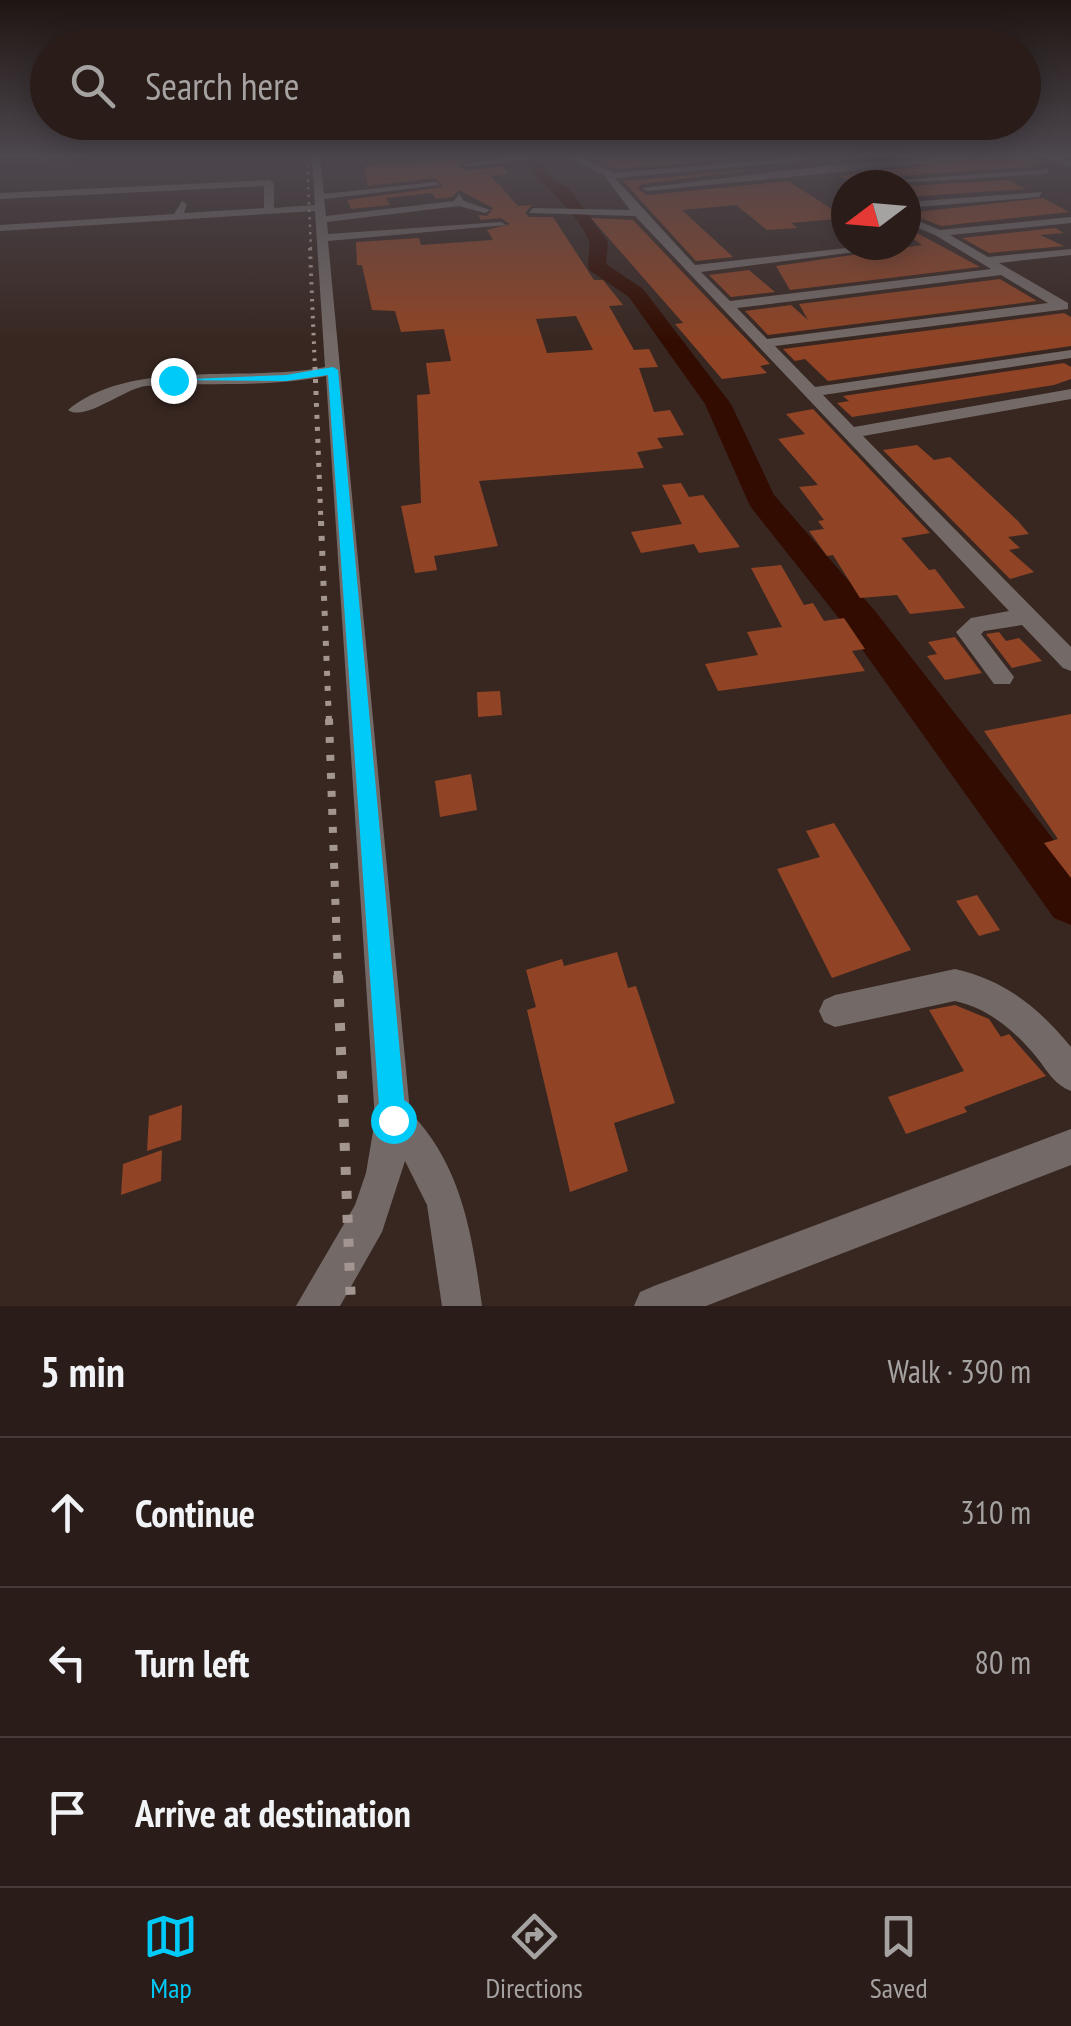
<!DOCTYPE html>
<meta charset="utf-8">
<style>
body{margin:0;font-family:"PT Sans Narrow",sans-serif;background:#362a26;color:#f1f3f6}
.compass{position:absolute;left:831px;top:170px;width:90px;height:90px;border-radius:50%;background:#2a1d19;box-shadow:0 5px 25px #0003;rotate:254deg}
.stop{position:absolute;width:30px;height:30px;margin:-22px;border:8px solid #00cbf8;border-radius:50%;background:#fff}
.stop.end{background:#00cbf8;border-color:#fff;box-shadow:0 2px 10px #0008}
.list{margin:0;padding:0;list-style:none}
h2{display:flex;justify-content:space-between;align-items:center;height:130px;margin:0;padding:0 40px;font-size:42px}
h2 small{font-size:32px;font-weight:400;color:#a5a2a2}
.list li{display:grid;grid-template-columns:65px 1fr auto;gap:30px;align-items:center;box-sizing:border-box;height:150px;padding:0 40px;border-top:2px solid #463b38}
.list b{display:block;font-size:38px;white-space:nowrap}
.list em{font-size:32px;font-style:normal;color:#a5a2a2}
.icon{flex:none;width:55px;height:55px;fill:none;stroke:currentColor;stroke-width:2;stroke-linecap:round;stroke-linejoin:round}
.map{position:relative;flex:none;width:1071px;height:1306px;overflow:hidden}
.search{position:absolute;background:#2a1d19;box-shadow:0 5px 25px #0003;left:30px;right:30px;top:30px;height:110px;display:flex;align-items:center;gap:25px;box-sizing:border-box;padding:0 35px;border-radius:55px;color:#a5a2a2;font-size:38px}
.sheet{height:580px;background:#2a1d19}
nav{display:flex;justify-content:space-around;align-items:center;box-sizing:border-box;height:140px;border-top:2px solid #463b38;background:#2a1d19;font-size:28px;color:#a5a2a2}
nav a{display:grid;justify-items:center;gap:5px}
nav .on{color:#00cbf8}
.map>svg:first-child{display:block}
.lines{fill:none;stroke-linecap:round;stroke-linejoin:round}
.river{fill:#320c00;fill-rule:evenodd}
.building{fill:#904425;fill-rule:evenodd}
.minor{fill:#736a67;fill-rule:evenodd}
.rail-far5{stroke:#a39590;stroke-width:2.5;stroke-dasharray:2.5 5;stroke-linecap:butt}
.rail-far4{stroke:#a39590;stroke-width:4;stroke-dasharray:2.5 6;stroke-linecap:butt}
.rail-far3{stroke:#a39590;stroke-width:5;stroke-dasharray:4 8;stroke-linecap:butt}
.rail-far2{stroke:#a39590;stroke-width:6;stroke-dasharray:5 10;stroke-linecap:butt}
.rail-far1{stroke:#a39590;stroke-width:8;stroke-dasharray:6 12;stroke-linecap:butt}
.rail{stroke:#a39590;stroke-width:10;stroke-dasharray:8 16;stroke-linecap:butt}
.route{fill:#00cbf8}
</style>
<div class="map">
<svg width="1071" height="1306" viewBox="0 0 1071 1306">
<rect width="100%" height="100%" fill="#382721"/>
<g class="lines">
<!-- river -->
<path class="river" d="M522 157H536L552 179 569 188 608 242 606 264 643 289 731 404 774 495 875 611 1071 862V925L1054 918 849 631 750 506 705 404 629 297 589 270C586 260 592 248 588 239 573 205 540 187 522 157Z"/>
</g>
<!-- building -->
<g class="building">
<path d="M618 157H751L752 158 615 169 591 159Z"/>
<path d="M995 157H1038L1039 166 872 178 859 184 838 176Z"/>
<path d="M474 159 459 165 467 171 502 166 508 173 491 176 518 206 532 205 525 213 529 217H553L594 280H603L623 305 609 306 634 350 649 349 658 367 639 368 654 412 670 410 684 435 657 438 663 448 637 452 644 468 479 481 498 546 434 556 437 570 415 573 401 506 421 503 417 395 430 394 426 363 451 361 444 329 401 332 395 311 372 310 362 265H357L356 242 419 238 421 245 493 240 487 230 510 224 501 218 481 220 478 215 487 216 493 208 459 190 452 197 436 199 432 193 386 198 390 205 351 209 347 200 443 187 435 178 368 186 364 166ZM576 316 593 350 547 353 536 319Z"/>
<path d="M768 168 642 184 638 189 647 195 788 181 846 218 791 223 797 228 767 230 736 205 682 210 733 257 696 261 623 181Z"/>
<path d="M1008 180 1026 189 906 197V186Z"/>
<path d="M1043 198 1069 212 941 226 908 213Z"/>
<path d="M591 218 633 220 770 364 760 366 767 373 722 379 675 324 683 323Z"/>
<path d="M906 227 980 267 790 290 776 266 922 245 906 234Z"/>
<path d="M1055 228 1064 233 1040 235 1064 246 989 253 962 238Z"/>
<path d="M749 270 775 292 731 297 709 275Z"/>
<path d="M1000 279 1037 301 768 335 745 311 791 305 808 320 799 304Z"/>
<path d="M1064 313 1071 317V346L828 381 805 359 795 361 783 349Z"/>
<path d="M1064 363 1071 367V379L1054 385 852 417 837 403 849 401 843 396Z"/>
<path d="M813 409 930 533 901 538 929 570 935 569 965 608 910 614 897 595 860 598 833 555 827 556 809 531 824 529 818 521 824 520 799 487 818 485 778 439 805 434 786 414Z"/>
<path d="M917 445 934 460 950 457 1018 521 1029 534 1008 537 1020 548 1009 550 1034 572 1010 579 883 450Z"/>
<path d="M681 483 689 497 703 495 740 547 699 553 694 544 641 553 631 532 682 524 662 485Z"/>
<path d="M781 565 804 605 813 603 824 621 844 618 865 649 852 651 865 671 718 691 705 664 758 655 747 632 782 627 751 568Z"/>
<path d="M999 632 1006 641 1019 638 1042 661 1012 668 986 634Z"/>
<path d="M955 637 982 673 945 680 927 656 937 654 928 642Z"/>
<path d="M500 691 502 715 478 717 477 692Z"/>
<path d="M1071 714V878L1044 843 1058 839 984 731Z"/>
<path d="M471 774 477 810 440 817 435 781Z"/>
<path d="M834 823 911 950 832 978 777 869 820 857 806 831Z"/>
<path d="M977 895 1000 930 979 936 956 901Z"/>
<path d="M617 952 628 988 636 986 675 1103 614 1123 628 1171 570 1192 527 1010 536 1007 526 970 562 959 564 966Z"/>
<path d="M955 1005 989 1019 1001 1037 1009 1034 1046 1076 964 1107 967 1112 906 1134 888 1097 964 1071 929 1010Z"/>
<path d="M182 1105 181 1140 147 1151 149 1116Z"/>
<path d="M162 1150 161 1181 121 1195 123 1164Z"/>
</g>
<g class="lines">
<!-- minor -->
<g class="minor">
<path d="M312 157H320L324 194 435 182 440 185 324 199 326 216 454 201 459 194 464 201 490 210 485 213 459 206 327 222 328 234 501 222 506 225 328 241 410 1112C462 1166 472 1234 482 1306H442L427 1205 405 1161 382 1232 340 1306H296L355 1205 366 1173 375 1120 326 376C267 388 206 382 146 386 125 388 85 422 68 410 131 357 247 383 325 367L315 211 0 231V225L174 214 182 201 187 204 184 213 264 208V186L0 199V193L269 180 274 183V208L315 205Z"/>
<path d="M517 157H547L467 167 463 164Z"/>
<path d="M568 157H579L614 173 807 157 803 161 615 178 695 265 873 245H909L701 272 730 301 991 269 935 235 906 223V216L940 230 1071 217V223L950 235 988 257 1071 249V255L999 263 1068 303V309L775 346 815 387 1071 350V358L823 395 854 427 1071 389V399L863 436 1071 647V671L1063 668 1022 625 984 631 981 634 1014 677 1010 684H994L956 632 971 618 1009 611 635 216 529 213 533 208 630 210 604 175ZM1001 275 1048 303 767 339 737 308Z"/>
<path d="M954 157H991L647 191 642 188 823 166Z"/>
<path d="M1051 157 1071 161V167L1052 159Z"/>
<path d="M1049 169 1046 174 867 185 872 182Z"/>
<path d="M1042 192 1039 197 906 208V202Z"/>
<path d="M955 969C1005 980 1039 1008 1071 1047V1091C1055 1085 1048 1072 1038 1059 1015 1031 990 1009 955 1001L835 1027 824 1022 819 1011 824 1000 835 995Z"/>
<path d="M1071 1129V1165L706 1306H634L640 1292 654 1286Z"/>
</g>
<!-- rail-far5 -->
<path class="rail-far5" d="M307 157 311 250"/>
<!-- rail-far4 -->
<path class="rail-far4" d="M310 248 315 370"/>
<!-- rail-far3 -->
<path class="rail-far3" d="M315 367 321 523"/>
<!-- rail-far2 -->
<path class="rail-far2" d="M321 521 329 722"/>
<!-- rail-far1 -->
<path class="rail-far1" d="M329 719 338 977"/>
<!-- rail -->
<path class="rail" d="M338 975 351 1306"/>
</g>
<!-- sky -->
<linearGradient id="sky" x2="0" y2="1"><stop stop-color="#1f1512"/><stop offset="0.46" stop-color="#4d474e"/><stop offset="1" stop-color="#4d474e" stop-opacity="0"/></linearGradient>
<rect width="1071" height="340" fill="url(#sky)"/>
<!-- route -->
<path class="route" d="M333 367 338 370 406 1120 402 1129 393 1133 384 1129 380 1120 328 375 286 381 168 380 286 375Z"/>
</svg>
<svg class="compass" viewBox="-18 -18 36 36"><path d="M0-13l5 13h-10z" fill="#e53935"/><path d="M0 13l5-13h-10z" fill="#a5a2a2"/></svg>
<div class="stop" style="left:393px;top:1120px"></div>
<div class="stop end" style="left:173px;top:380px"></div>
<div class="search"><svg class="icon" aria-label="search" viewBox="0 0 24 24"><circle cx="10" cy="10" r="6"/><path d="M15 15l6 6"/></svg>Search here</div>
</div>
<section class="sheet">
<h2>5 min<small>Walk · 390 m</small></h2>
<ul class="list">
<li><svg class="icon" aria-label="ahead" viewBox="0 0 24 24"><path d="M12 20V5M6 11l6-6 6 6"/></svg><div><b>Continue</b></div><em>310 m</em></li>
<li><svg class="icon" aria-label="left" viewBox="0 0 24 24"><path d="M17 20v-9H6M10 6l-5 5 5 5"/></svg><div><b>Turn left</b></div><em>80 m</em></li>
<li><svg class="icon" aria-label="arrive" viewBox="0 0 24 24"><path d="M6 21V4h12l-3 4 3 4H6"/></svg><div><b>Arrive at destination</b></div></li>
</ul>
</section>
<nav>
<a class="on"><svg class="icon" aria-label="map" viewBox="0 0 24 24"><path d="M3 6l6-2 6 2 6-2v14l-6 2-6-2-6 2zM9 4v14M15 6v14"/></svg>Map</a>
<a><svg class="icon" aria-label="directions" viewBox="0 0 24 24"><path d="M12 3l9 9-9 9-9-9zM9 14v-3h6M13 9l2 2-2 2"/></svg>Directions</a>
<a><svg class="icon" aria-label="saved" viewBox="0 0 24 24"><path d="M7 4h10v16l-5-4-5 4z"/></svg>Saved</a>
</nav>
